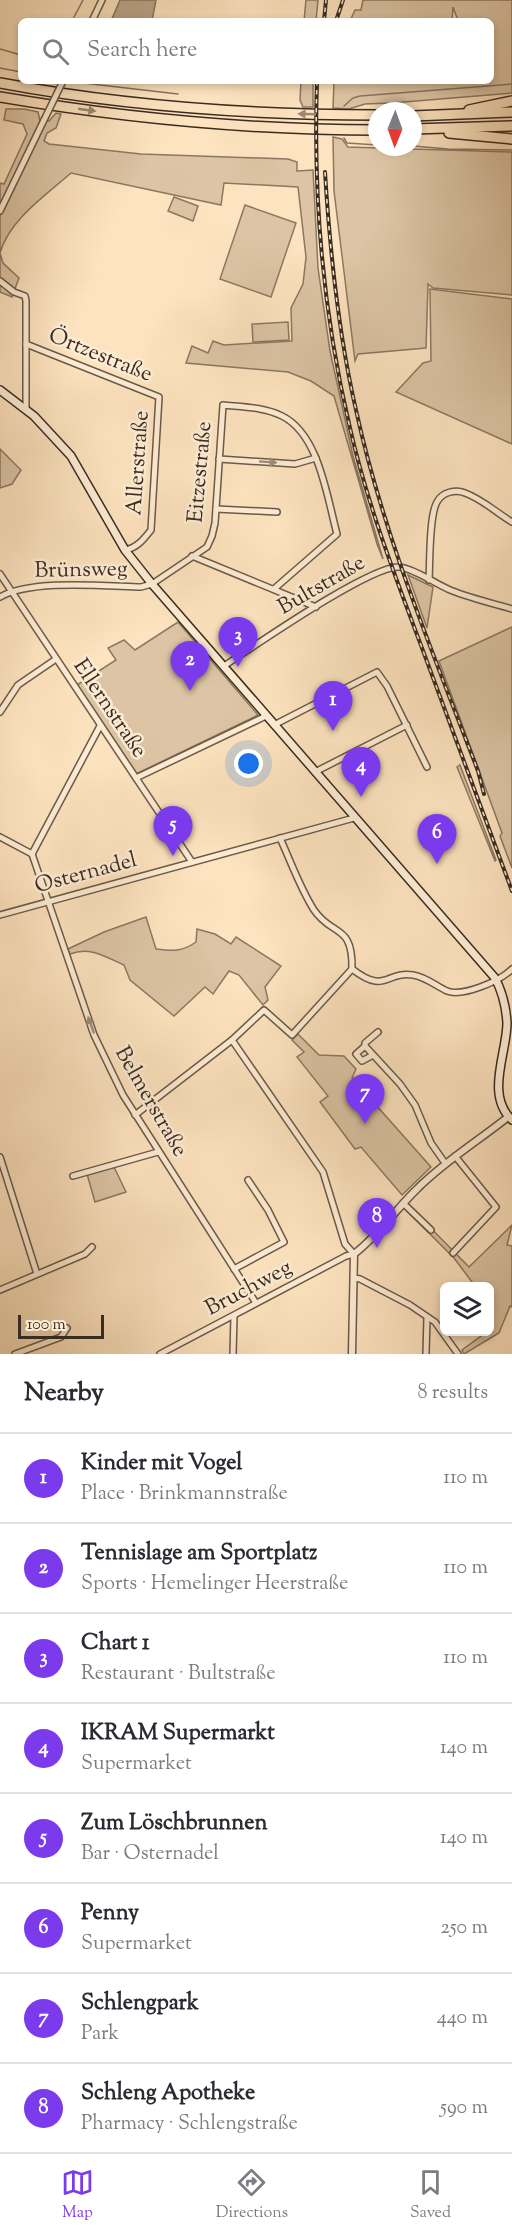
<!DOCTYPE html>
<meta charset="utf-8">
<style>
body{margin:0;font-family:"Sorts Mill Goudy",serif;background:#f2f2f3;color:#2b2b33}
.controls{position:absolute;right:18px;bottom:18px;display:grid;overflow:hidden;border-radius:9px;box-shadow:0 3px 9px #0003}
.controls button{width:54px;height:54px;display:grid;place-items:center;padding:0;border:0;border-bottom:2px solid #e1e1e2;background:#fff;color:#2b2b33;font:30px sans-serif}
.compass{position:absolute;left:368px;top:102px;width:54px;height:54px;border-radius:50%;background:#fff;box-shadow:0 3px 9px #0003;rotate:181deg}
.scale{position:absolute;left:18px;bottom:15px;width:86px;box-sizing:border-box;padding-left:6px;border:3px solid #3a2c21;border-top:0;font-size:16px;line-height:21px;white-space:nowrap;color:#3a2c21;-webkit-text-stroke:4px #feedd5;paint-order:stroke}
.you{position:absolute;left:249px;top:764px;width:21px;height:21px;margin:-15px;border:4px solid #fff;border-radius:50%;background:#1a73e8;box-shadow:0 0 0 9px #1a73e833}
.badge{display:grid;place-items:center;width:39px;height:39px;border-radius:50%;background:#7c3aed;color:#fff;font-size:20px;font-weight:700}
.pin{position:absolute;translate:-50% -50px;filter:drop-shadow(0 2px 3px #0008)}
.pin::after{content:'';position:absolute;top:32px;width:21px;height:18px;background:inherit;clip-path:polygon(0 0,100% 0,50% 100%)}
.list{margin:0;padding:0;list-style:none}
h2{display:flex;justify-content:space-between;align-items:center;height:78px;margin:0;padding:0 24px;font-size:26px}
h2 small{font-size:20px;font-weight:400;color:#7c7c81}
.list li{display:grid;grid-template-columns:39px 1fr auto;gap:18px;align-items:center;box-sizing:border-box;height:90px;padding:0 24px;border-top:2px solid #e1e1e2}
.list b{display:block;font-size:22px;white-space:nowrap}
.list p{margin:0;font-size:20px;white-space:nowrap;color:#7c7c81}
.list em{font-size:20px;font-style:normal;color:#7c7c81}
.icon{flex:none;width:33px;height:33px;fill:none;stroke:currentColor;stroke-width:2;stroke-linecap:round;stroke-linejoin:round}
.map{position:relative;flex:none;width:512px;height:1354px;overflow:hidden}
.search{position:absolute;background:#fff;box-shadow:0 3px 9px #0003;left:18px;right:18px;top:18px;height:66px;display:flex;align-items:center;gap:15px;box-sizing:border-box;padding:0 21px;border-radius:9px;color:#7c7c81;font-size:22px}
.sheet{height:798px;background:#fff}
nav{display:flex;justify-content:space-around;align-items:center;box-sizing:border-box;height:84px;border-top:2px solid #e1e1e2;background:#fff;font-size:16px;color:#7c7c81}
nav a{display:grid;justify-items:center;gap:3px}
nav .on{color:#7c3aed}
.map>svg:first-child{display:block}
.green{fill:#dcc4a4;stroke:#8b7862;stroke-width:1.5}
.water{fill:#bba589;stroke:#87755f;stroke-width:1.5}
.lines{fill:none;stroke-linecap:round;stroke-linejoin:round}
.stream{stroke:#87755f;stroke-width:1.5}
.minor-casing{stroke:#6b5a48;stroke-width:8}
.tertiary-casing{stroke:#6b5a48;stroke-width:9}
.secondary-casing{stroke:#3a2c21;stroke-width:10}
.motorway-casing{stroke:#3a2c21;stroke-width:12}
.minor{stroke:#feedd5;stroke-width:5}
.tertiary{stroke:#feedd5;stroke-width:6}
.secondary{stroke:#feedd5;stroke-width:7}
.motorway{stroke:#fde3bf;stroke-width:9}
.rail-casing{stroke:#3a2c21;stroke-width:4}
.rail{stroke:#feedd5;stroke-width:1.5;stroke-dasharray:4.5;stroke-linecap:butt}
.minor-bridge-casing{stroke:#6b5a48;stroke-width:8;stroke-linecap:butt}
.minor-bridge{stroke:#feedd5;stroke-width:5}
.oneway{fill:#9c8870}
.oneway2{fill:#9c8c7b}
.labels{text-anchor:middle;dominant-baseline:central;stroke-width:5;stroke-linejoin:round;paint-order:stroke}
.street-label{font-size:22px;fill:#3a2c21;stroke:#feedd5}
</style>
<div class="map">
<svg width="512" height="1354" viewBox="0 0 512 1354">
<rect width="100%" height="100%" fill="#fde3bf"/>
<filter id="stains"><feTurbulence type="fractalNoise" baseFrequency=".00333" numOctaves="4"/><feColorMatrix values="0 0 0 0 .2 0 0 0 0 .09 0 0 0 0 .02 0 0 0 .5 -.17"/></filter>
<radialGradient id="worn" r=".72"><stop offset=".6" stop-color="#630" stop-opacity="0"/><stop offset="1" stop-color="#630" stop-opacity=".3"/></radialGradient>
<!-- green -->
<g class="green">
<path d="M306 0H318L316 21H304Z"/>
<path d="M363 0H512V93L392 103 365 104 349 109 333 108 334 81H491V21H455L457 18 453 7 452 21H350L355 10H361Z"/>
<path d="M301 81H313V107H303L300 100Z"/>
<path d="M6 109H24L38 112 40 121H49L56 113 61 114 56 128 47 133 44 141 49 144 141 154 288 159 297 162V171L313 170 318 268 330 351 353 456 383 559 377 544 334 396 311 381 288 372 186 363 192 346 208 353 213 341 224 345 292 341 291 308 303 284 306 257 298 187 224 183 221 205 71 173C46 195 9 220 0 253V183L4 184 27 134 23 124 4 120Z"/>
<path d="M333 137 342 139 348 147 512 152V295L433 288 428 284 426 348 358 354 355 361 334 191Z"/>
<path d="M174 197 198 206 193 221 168 211Z"/>
<path d="M245 205 296 223 271 297 220 279Z"/>
<path d="M0 253 3 263 19 278 12 297 0 292Z"/>
<path d="M430 289 512 299V444L396 392 423 363 431 361Z"/>
<path d="M288 322 289 340 253 342 252 324Z"/>
<path d="M0 449 21 470 12 484 0 488Z"/>
<path d="M408 575 433 587 427 628Z"/>
<path d="M178 622 258 715 136 774 77 685 116 660 108 648 124 640 135 650Z"/>
<path d="M512 627V868L500 836 502 833 439 661Z"/>
<path d="M460 765 496 860 495 861 457 767Z"/>
<path d="M146 917 156 949C172 951 182 952 196 942L197 929 215 934 231 944 236 937 281 966 265 987 268 1000 263 1005 239 975 229 971 213 994 205 987 174 1016 130 980 124 965C105 957 91 946 70 954L68 949 104 932Z"/>
<path d="M298 1034 319 1055 344 1056 356 1069 352 1078 431 1167 402 1195 361 1147 355 1149 320 1102 328 1096 297 1057 304 1052 292 1040Z"/>
<path d="M114 1167 126 1192 95 1202 87 1174Z"/>
<path d="M411 1208 469 1267 512 1225 507 1245 512 1246V1307L510 1306 499 1333 464 1354 462 1350 481 1336 483 1332H490V1286H475L454 1258 407 1211Z"/>
</g>
<!-- water -->
<path class="water" d="M120 0H156L152 21H111Z"/>
<g class="lines">
<!-- stream -->
<g class="stream">
<path d="M72 21 83 0"/>
<path d="M0 49 21 55"/>
<path d="M0 68 21 72"/>
<path d="M66 81 178 94"/>
<path d="M344 106 353 98 360 96 512 84"/>
<path d="M344 138 347 143 377 145"/>
<path d="M413 146 448 149 512 150"/>
</g>
<!-- minor casing -->
<g class="minor-casing">
<g id="minor">
<path d="M92 21 102 0"/>
<path d="M0 211 44 120"/>
<path d="M0 281 14 292 25 296 26 301V409"/>
<path d="M26 344 159 397 151 530C144 539 137 548 125 550"/>
<path d="M219 459 295 464 316 458"/>
<path d="M216 509 277 512"/>
<path d="M192 556 316 607"/>
<path d="M0 574 192 862"/>
<path d="M429 580C430 563 429 515 437 502 442 492 456 489 465 493 482 499 497 513 512 522"/>
<path d="M0 597C31 579 104 586 141 587L152 584 207 547 212 536 215 523 223 405C243 407 264 407 282 416 319 434 327 497 337 534L274 589"/>
<path d="M224 666C253 647 372 564 400 567 417 570 434 583 450 590 470 598 491 603 512 609"/>
<path d="M0 712 18 685 56 659"/>
<path d="M274 725 377 672 387 686 427 767"/>
<path d="M100 726 32 854 94 1035 123 1095 256 1303"/>
<path d="M315 772 407 725"/>
<path d="M136 778 266 716"/>
<path d="M0 837 32 854"/>
<path d="M280 838C291 862 300 888 314 910 332 937 353 923 352 969"/>
<path d="M0 915 354 818"/>
<path d="M352 969C386 995 385 971 413 975 426 977 436 986 447 991 463 997 500 981 512 969"/>
<path d="M365 1046V1043L378 1032"/>
<path d="M373 1055 362 1061 356 1054 365 1046 400 1084 415 1105 431 1143 445 1163"/>
<path d="M135 1115 232 1040 264 1010 292 1035 352 969"/>
<path d="M0 1157 37 1274"/>
<path d="M73 1176 158 1152"/>
<path d="M403 1203 431 1230"/>
<path d="M453 1253 496 1207 455 1156"/>
<path d="M234 1269 284 1242 268 1210 248 1180"/>
<path d="M354 1278 360 1279 410 1305 435 1322 458 1354"/>
<path d="M0 1290 85 1254 92 1247"/>
<path d="M15 1354 61 1337 67 1328"/>
<path d="M160 1354 346 1256 354 1254 345 1244 323 1172 232 1040"/>
<path d="M233 1354 234 1316"/>
<path d="M426 1354 427 1317"/>
</g>
</g>
<!-- tertiary casing -->
<g class="tertiary-casing">
<path id="tertiary" d="M352 1354 354 1254C378 1236 396 1209 418 1188 445 1161 478 1141 508 1117"/>
</g>
<!-- secondary casing -->
<g class="secondary-casing">
<path id="secondary" d="M0 390 34 416 71 456 125 550 152 584 495 978C502 991 506 1007 507 1023 507 1053 485 1095 512 1120"/>
</g>
<!-- motorway casing -->
<g class="motorway-casing">
<g id="motorway">
<path d="M0 83C123 106 252 115 377 115"/>
<path d="M0 97C124 118 251 130 377 130"/>
<path d="M469 110 512 101"/>
<path d="M413 116 512 112"/>
<path d="M413 129 512 126"/>
<path d="M449 133 512 139"/>
</g>
</g>
<!-- minor -->
<use href="#minor" class="minor"/>
<!-- tertiary -->
<use href="#tertiary" class="tertiary"/>
<!-- secondary -->
<use href="#secondary" class="secondary"/>
<!-- motorway -->
<use href="#motorway" class="motorway"/>
<!-- rail casing -->
<g class="rail-casing">
<g id="rail">
<path d="M324 21 326 0"/>
<path d="M336 21 343 0"/>
<path d="M317 81C313 198 323 314 350 428 367 503 395 576 422 648 452 729 482 810 512 891"/>
<path d="M325 172C330 253 338 332 356 410 383 534 433 653 478 771L484 794"/>
</g>
</g>
<!-- rail -->
<use href="#rail" class="rail"/>
<!-- minor-bridge casing -->
<g class="minor-bridge-casing">
<path id="minor-bridge" d="M44 120 63 81"/>
</g>
<!-- minor-bridge -->
<use href="#minor-bridge" class="minor-bridge"/>
</g>
<!-- one-way arrows -->
<defs><path id="oneway-solid" d="M-6-.8H1V-3.2L6.5 0L1 3.2V.8H-6Z" transform="scale(1.5)"/></defs>
<g class="oneway">
<use href="#oneway-solid" transform="translate(87 110) rotate(8)"/>
<use href="#oneway-solid" transform="translate(307 114) rotate(-178)"/>
</g>
<g class="oneway2">
<use href="#oneway-solid" transform="translate(268 462) rotate(4)"/>
<use href="#oneway-solid" transform="translate(91 1025) rotate(-110)"/>
</g>
<g class="labels">
<!-- street labels -->
<g class="street-label">
<text transform="translate(100 356) rotate(22)">Örtzestraße</text>
<text transform="translate(139 463) rotate(-86)">Allerstraße</text>
<text transform="translate(201 472) rotate(-85)">Eitzestraße</text>
<text transform="translate(81 571) rotate(-1)">Brünsweg</text>
<text transform="translate(322 586) rotate(-30)">Bultstraße</text>
<text transform="translate(109 709) rotate(56)">Ellernstraße</text>
<text transform="translate(86 874) rotate(-15)">Osternadel</text>
<text transform="translate(150 1102) rotate(60)">Belmerstraße</text>
<text transform="translate(249 1289) rotate(-28)">Bruchweg</text>
</g>
</g>
<rect width="100%" height="100%" filter="url(#stains)"/>
<rect width="100%" height="100%" fill="url(#worn)"/>
</svg>
<div class="controls">
<button><svg class="icon" aria-label="layers" viewBox="0 0 24 24"><path d="M12 4l9 5-9 5-9-5zM3 14l9 5 9-5"/></svg></button>
</div>
<svg class="compass" viewBox="-18 -18 36 36"><path d="M0-13l5 13h-10z" fill="#e53935"/><path d="M0 13l5-13h-10z" fill="#7c7c81"/></svg>
<div class="scale">100 m</div>
<div class="you"></div>
<div class="pin badge" style="left:333px;top:731px">1</div>
<div class="pin badge" style="left:190px;top:691px">2</div>
<div class="pin badge" style="left:238px;top:667px">3</div>
<div class="pin badge" style="left:361px;top:797px">4</div>
<div class="pin badge" style="left:173px;top:856px">5</div>
<div class="pin badge" style="left:437px;top:864px">6</div>
<div class="pin badge" style="left:365px;top:1124px">7</div>
<div class="pin badge" style="left:377px;top:1248px">8</div>
<div class="search"><svg class="icon" aria-label="search" viewBox="0 0 24 24"><circle cx="10" cy="10" r="6"/><path d="M15 15l6 6"/></svg>Search here</div>
</div>
<section class="sheet">
<h2>Nearby<small>8 results</small></h2>
<ul class="list">
<li><span class="badge">1</span><div><b>Kinder mit Vogel</b><p>Place · Brinkmannstraße</p></div><em>110 m</em></li>
<li><span class="badge">2</span><div><b>Tennislage am Sportplatz</b><p>Sports · Hemelinger Heerstraße</p></div><em>110 m</em></li>
<li><span class="badge">3</span><div><b>Chart 1</b><p>Restaurant · Bultstraße</p></div><em>110 m</em></li>
<li><span class="badge">4</span><div><b>IKRAM Supermarkt</b><p>Supermarket</p></div><em>140 m</em></li>
<li><span class="badge">5</span><div><b>Zum Löschbrunnen</b><p>Bar · Osternadel</p></div><em>140 m</em></li>
<li><span class="badge">6</span><div><b>Penny</b><p>Supermarket</p></div><em>250 m</em></li>
<li><span class="badge">7</span><div><b>Schlengpark</b><p>Park</p></div><em>440 m</em></li>
<li><span class="badge">8</span><div><b>Schleng Apotheke</b><p>Pharmacy · Schlengstraße</p></div><em>590 m</em></li>
</ul>
</section>
<nav>
<a class="on"><svg class="icon" aria-label="map" viewBox="0 0 24 24"><path d="M3 6l6-2 6 2 6-2v14l-6 2-6-2-6 2zM9 4v14M15 6v14"/></svg>Map</a>
<a><svg class="icon" aria-label="directions" viewBox="0 0 24 24"><path d="M12 3l9 9-9 9-9-9zM9 14v-3h6M13 9l2 2-2 2"/></svg>Directions</a>
<a><svg class="icon" aria-label="saved" viewBox="0 0 24 24"><path d="M7 4h10v16l-5-4-5 4z"/></svg>Saved</a>
</nav>
